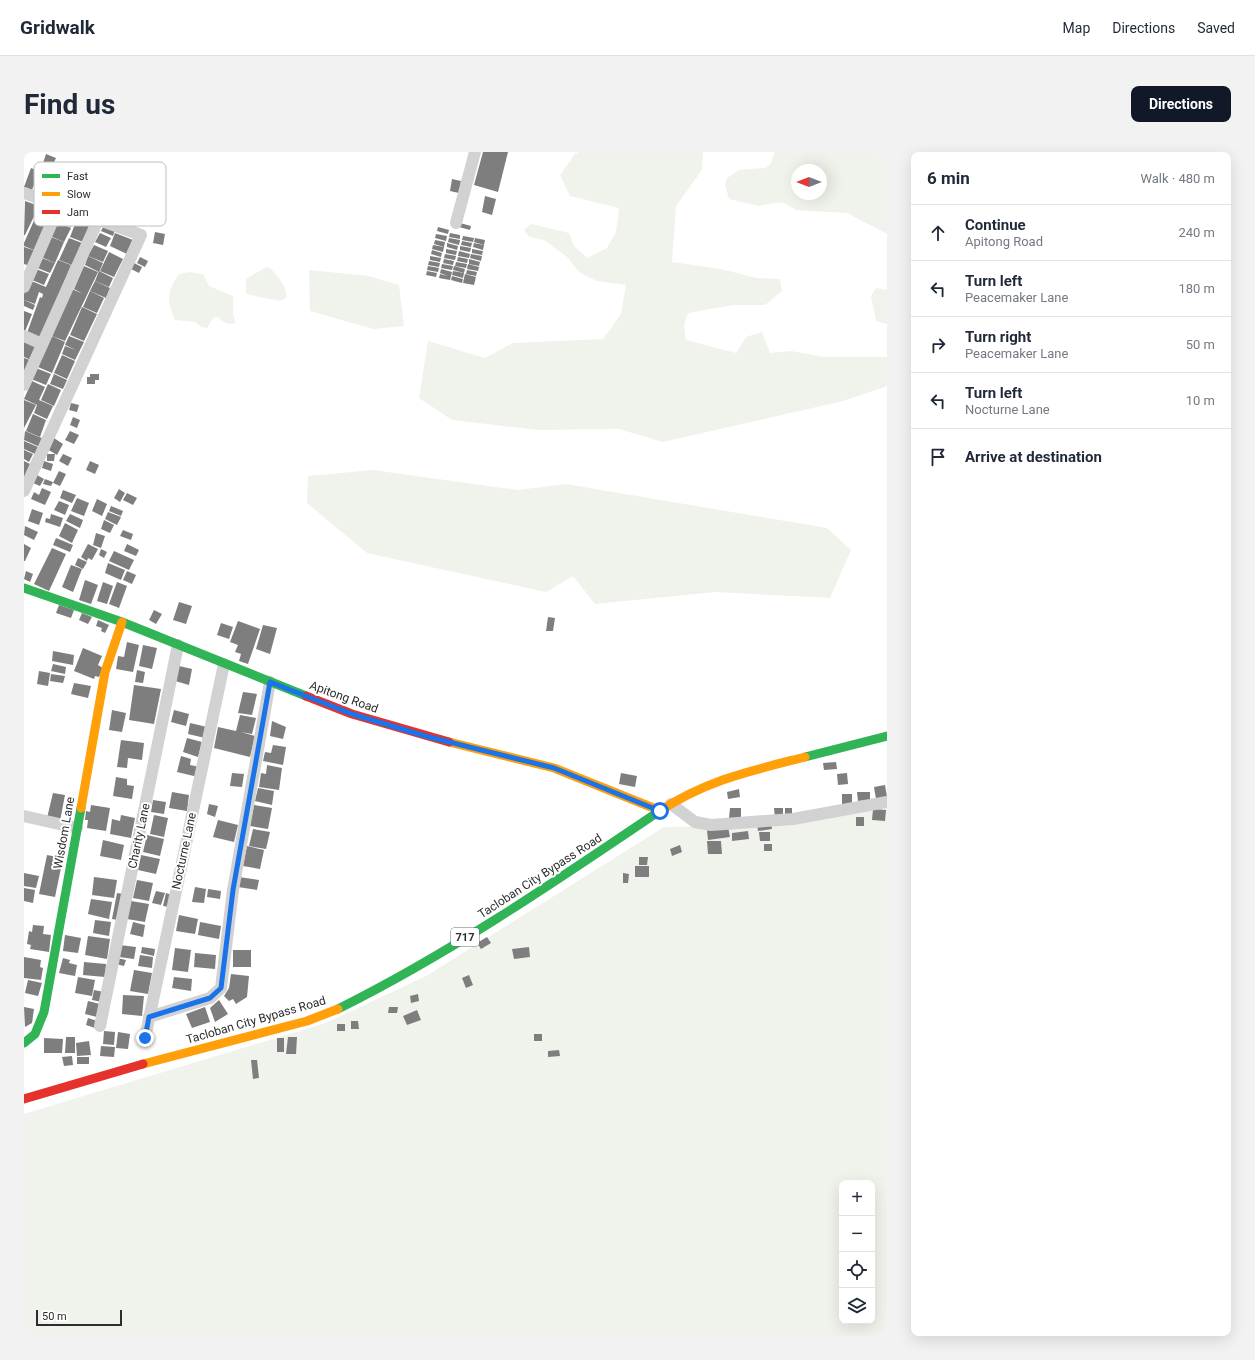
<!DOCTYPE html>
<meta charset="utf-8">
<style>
body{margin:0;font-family:Roboto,sans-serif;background:#f2f2f3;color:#1f2937}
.controls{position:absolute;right:12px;bottom:12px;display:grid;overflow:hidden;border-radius:8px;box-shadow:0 4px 16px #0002}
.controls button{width:36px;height:36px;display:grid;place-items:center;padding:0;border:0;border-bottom:1px solid #e0e1e3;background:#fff;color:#1f2937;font:20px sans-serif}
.compass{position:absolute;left:767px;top:12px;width:36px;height:36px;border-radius:50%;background:#fff;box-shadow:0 4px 16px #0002;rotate:270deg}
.scale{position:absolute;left:12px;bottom:10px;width:86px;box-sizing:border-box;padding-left:4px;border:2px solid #2d2d2d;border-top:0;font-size:11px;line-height:14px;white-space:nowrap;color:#2d2d2d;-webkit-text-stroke:3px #fff;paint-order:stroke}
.stop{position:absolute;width:12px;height:12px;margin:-9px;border:3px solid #1a73e8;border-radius:50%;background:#fff}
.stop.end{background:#1a73e8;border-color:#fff;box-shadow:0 1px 4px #0008}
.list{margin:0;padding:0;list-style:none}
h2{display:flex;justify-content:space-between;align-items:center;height:52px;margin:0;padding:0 16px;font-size:17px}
h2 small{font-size:13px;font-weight:400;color:#747a83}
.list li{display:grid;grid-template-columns:26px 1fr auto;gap:12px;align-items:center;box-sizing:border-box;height:56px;padding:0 16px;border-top:1px solid #e0e1e3}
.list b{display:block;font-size:15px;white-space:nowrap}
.list p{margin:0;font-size:13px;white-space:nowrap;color:#747a83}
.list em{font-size:13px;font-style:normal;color:#747a83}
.icon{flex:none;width:22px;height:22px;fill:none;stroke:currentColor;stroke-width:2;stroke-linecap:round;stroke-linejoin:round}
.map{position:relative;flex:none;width:863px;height:1184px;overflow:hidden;border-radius:8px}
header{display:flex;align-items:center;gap:24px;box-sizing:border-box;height:56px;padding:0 20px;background:#fff;border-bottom:1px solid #e0e1e3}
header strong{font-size:19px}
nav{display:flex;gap:22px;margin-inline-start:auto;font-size:14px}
.intro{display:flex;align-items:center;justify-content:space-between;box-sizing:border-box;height:96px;padding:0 24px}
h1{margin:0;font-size:28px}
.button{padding:10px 18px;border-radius:8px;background:#111827;color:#fff;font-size:14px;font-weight:700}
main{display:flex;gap:24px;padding:0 24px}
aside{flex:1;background:#fff;border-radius:8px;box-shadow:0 4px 16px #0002}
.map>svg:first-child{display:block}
.green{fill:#f0f3eb;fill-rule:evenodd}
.building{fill:#7e7e7e}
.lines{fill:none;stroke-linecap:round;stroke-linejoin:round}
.street{stroke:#d2d2d2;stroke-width:12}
.fast{stroke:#30b455;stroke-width:9}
.slow{stroke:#ff9f0a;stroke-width:9}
.jam{stroke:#e5322d;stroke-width:9}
.route{stroke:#1a73e8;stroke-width:5}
.labels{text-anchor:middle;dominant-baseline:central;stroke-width:4;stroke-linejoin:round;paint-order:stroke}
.shield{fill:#fff;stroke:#6c6c6c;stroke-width:1}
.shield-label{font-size:11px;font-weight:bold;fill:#2d2d2d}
.street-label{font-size:12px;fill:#2d2d2d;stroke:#fff}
.key{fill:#fff;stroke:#c0c0c0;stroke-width:1}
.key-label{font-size:11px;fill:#2d2d2d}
</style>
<header>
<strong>Gridwalk</strong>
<nav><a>Map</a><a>Directions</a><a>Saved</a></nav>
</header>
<div class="intro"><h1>Find us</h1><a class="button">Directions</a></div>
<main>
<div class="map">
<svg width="863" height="1184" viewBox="0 0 863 1184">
<rect width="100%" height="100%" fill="#fff"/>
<!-- green -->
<g class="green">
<path d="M555 0H679L678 18 652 54 648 110 697 117 733 126 756 127 758 139 741 153H711L664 161 660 173 662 188 712 201 722 185 738 180 746 201 767 199 800 205H863V234L819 249 639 290 595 277 515 278 428 268 395 246 404 189 461 206 489 191 579 187 597 162 602 133 573 129 555 120 543 105 520 88 505 85 500 78 507 72 545 81 550 94 563 106 583 96 592 80 595 56 546 44 536 23 551 2Z"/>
<path d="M751 0H863V82L823 61 772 58 758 50 734 54 705 47 701 32 703 26 715 18 741 16 746 13ZM773 18H797V42H773Z"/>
<path d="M242 115 246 116C253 123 264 136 262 146L256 149 222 142V127Z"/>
<path d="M285 118 345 124 375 133 380 174 349 177 286 159Z"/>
<path d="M165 120 179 122 185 134 209 144V163L212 171C204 173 199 171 194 165L189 166 183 176 177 175 171 170 151 168C143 147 142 141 155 122Z"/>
<path d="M852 136 863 138V172L852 169 847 144Z"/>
<path d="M349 318 494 338 542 332 803 376 827 398 806 446 692 440 571 452 549 424 522 440 343 401 283 351 284 324Z"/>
<path d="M863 656V1184H0V962L302 871 402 824 640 675 759 673ZM818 1031H848V1169H818Z"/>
</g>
<!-- building -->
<g class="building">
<path d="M459 0H484L474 40 450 33Z"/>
<path d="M22 2 32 6 27 17 18 14Z"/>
<path d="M7 16 15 19 8 38 0 35Z"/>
<path d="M428 27 437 29 435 41 426 39Z"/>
<path d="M461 44 472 47 468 63 458 60Z"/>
<path d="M1 49 15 54 1 83H0Z"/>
<path d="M16 55 30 60 18 86 13 84 17 86 12 99 0 94V91Z"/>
<path d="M38 59 52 65 47 75 34 70Z"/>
<path d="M53 67 66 72 59 90 46 85Z"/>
<path d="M33 70 47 76 40 90 26 84Z"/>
<path d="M436 71 447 74 446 78 435 75Z"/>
<path d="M80 73 91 78 89 84 77 79Z"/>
<path d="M414 75 425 78 424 82 413 79Z"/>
<path d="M131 80 141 82 139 93 129 91Z"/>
<path d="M76 81 87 86 82 95 71 90Z"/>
<path d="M91 81 109 88 103 102 86 94Z"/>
<path d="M426 81 436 83V87L425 85Z"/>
<path d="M412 82 423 84 422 89 411 86Z"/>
<path d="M439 84 450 86 449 90 438 88Z"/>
<path d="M27 85 40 90 31 111 17 105Z"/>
<path d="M45 86 58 91 48 113 35 108Z"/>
<path d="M425 86 436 88 435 93 424 90Z"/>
<path d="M451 86 461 88 460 93 450 90Z"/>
<path d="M411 88 421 90 420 95 410 92Z"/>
<path d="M438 89 448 91 447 95 437 93Z"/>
<path d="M423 91 434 94 433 98 423 95Z"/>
<path d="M450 91 460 93 459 98 449 95Z"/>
<path d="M70 93 84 99 79 110 64 104Z"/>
<path d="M409 93 420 95 419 100 408 97Z"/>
<path d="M436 94 447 96 446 100 436 98Z"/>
<path d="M0 95 12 99 6 114 0 112Z"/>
<path d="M422 97 433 99 432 103 422 101Z"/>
<path d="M448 97 459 99 458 103 448 101Z"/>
<path d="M408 98 418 101 417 105 407 102Z"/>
<path d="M435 99 446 102 445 106 434 104Z"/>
<path d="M85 100 99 107 90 125 76 119Z"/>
<path d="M421 102 432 104 431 108 420 106Z"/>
<path d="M447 102 458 104 457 109 446 106Z"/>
<path d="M64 104 79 111 75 120 61 113Z"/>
<path d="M406 104 417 106 416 110 406 108Z"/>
<path d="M15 105 31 111 26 121 11 115Z"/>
<path d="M116 105 124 109 121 115 113 111Z"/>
<path d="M434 105 444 107 443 111 433 109Z"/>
<path d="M420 107 430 109 429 113 419 111Z"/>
<path d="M445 107 456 110 455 114 445 112Z"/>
<path d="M34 108 47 113 17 187 3 181 16 145 18 146 19 142 15 140 11 152 0 148V142L5 128 22 135Z"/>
<path d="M405 109 416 111 415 115 404 113Z"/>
<path d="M432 110 443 112 442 116 431 114Z"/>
<path d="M110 111 118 115 115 121 107 117Z"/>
<path d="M418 112 429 114 428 118 417 116Z"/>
<path d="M444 112 455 115 454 119 443 117Z"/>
<path d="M60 114 74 120 41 189 28 184 48 137 59 142 50 137Z"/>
<path d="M404 114 415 116 414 120 403 118Z"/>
<path d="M430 114 441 117 440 121 429 118Z"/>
<path d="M12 117 25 122 20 133 8 128Z"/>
<path d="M417 117 428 120 426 128 415 126 416 122 424 124 416 121Z"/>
<path d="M443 118 453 120 452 124 442 122Z"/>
<path d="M75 119 89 126 85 135 71 129Z"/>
<path d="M403 119 413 121 412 125 402 123Z"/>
<path d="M429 119 440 121 439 126 428 123Z"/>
<path d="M441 122 452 125 450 133 439 131Z"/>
<path d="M428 124 439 127 438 131 427 128Z"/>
<path d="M71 129 86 136 82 146 66 139Z"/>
<path d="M66 139 80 146 73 161 59 155Z"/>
<path d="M0 148 11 153 9 158 0 154Z"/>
<path d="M58 155 73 162 60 189 46 183Z"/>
<path d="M0 159 8 162 0 182Z"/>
<path d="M28 184 41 190 28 221 14 215Z"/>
<path d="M45 184 60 190 51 208 38 202 41 194 52 198 41 193Z"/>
<path d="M0 188 13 193 7 208 0 205Z"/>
<path d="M38 203 51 209 43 227 30 221Z"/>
<path d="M0 206 6 208 0 223Z"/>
<path d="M12 216 27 222 22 233 7 227Z"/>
<path d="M30 222 43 228 39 237 26 232Z"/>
<path d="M66 222H75V228H71V232H63V225H66Z"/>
<path d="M8 229 21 235 15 248 29 254 23 267 10 261 13 253 0 247Z"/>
<path d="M24 232 37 238 30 254 17 248Z"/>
<path d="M0 248 12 253 0 276Z"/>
<path d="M47 251 55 253 53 260 45 258Z"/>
<path d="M9 262 22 268 16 285 2 279Z"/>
<path d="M49 265 56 268 53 276 46 273Z"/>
<path d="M1 279 20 287 16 295 0 288Z"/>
<path d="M46 279 55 283 50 292 41 288Z"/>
<path d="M30 286 39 292 33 303 23 297Z"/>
<path d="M0 289 14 295 11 302 0 297Z"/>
<path d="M0 298 9 302 5 310 0 307Z"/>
<path d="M23 302H31L30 309H23Z"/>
<path d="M39 302 48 306 44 314 35 309Z"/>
<path d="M0 309 6 312 0 326Z"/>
<path d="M20 309 29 312 27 319 18 316Z"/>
<path d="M66 309 75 313 71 322 62 318Z"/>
<path d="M35 319 42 322 36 334 29 331Z"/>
<path d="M13 323 20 327 16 334 9 331Z"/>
<path d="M21 327 29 330 27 334 19 332Z"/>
<path d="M18 336 27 340 21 353 7 347 10 340 15 343Z"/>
<path d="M95 337 101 341 96 350 90 346Z"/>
<path d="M39 338 52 343 48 351 36 346Z"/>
<path d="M103 341 113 346 109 353 99 348Z"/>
<path d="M53 346 65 351 60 364 47 359Z"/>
<path d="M73 347 83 352 78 364 68 359Z"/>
<path d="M35 349 45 353 41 363 30 358Z"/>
<path d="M87 354 99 359 97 364 85 359Z"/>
<path d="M8 357 19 361 15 373 4 369Z"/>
<path d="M84 360 97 365 93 373 81 367Z"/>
<path d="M27 362 39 366 36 375 21 370 22 366 26 367Z"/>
<path d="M46 362 59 368 56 376 42 369Z"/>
<path d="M80 368 90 373 86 381 77 377Z"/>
<path d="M41 371 54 378 48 391 35 384Z"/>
<path d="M1 374 14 380 10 388 0 383Z"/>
<path d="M99 378 109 382 107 388 96 384Z"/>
<path d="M72 381 81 384 77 396 69 393Z"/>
<path d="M32 386 49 393 46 400 29 393Z"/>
<path d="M0 392 7 396 1 409H0Z"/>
<path d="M64 392 74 397 68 408 64 406 63 409 57 405Z"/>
<path d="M103 392 115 398 112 404 100 399Z"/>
<path d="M28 396 42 402 25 439 10 432Z"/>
<path d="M77 397 83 400 80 406 75 403Z"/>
<path d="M90 399 110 408 105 418 85 409Z"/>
<path d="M54 406 63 410 59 417 51 413Z"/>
<path d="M84 411 101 418 97 428 81 421Z"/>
<path d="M47 413 58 417 49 440 38 435Z"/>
<path d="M2 419 9 422 6 430 0 427Z"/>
<path d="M103 419 112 423 108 432 99 428Z"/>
<path d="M61 428 74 433 67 452 55 448Z"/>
<path d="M79 430 89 434 83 452 73 449Z"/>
<path d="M93 430 103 434 95 456 85 452Z"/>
<path d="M155 450 168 454 162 472 149 468Z"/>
<path d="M35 453 50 458 47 466 32 461Z"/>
<path d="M130 458 138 462 132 472 125 468Z"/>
<path d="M58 461 68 465 64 472 55 468Z"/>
<path d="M524 465 531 466 529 479H522Z"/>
<path d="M74 468 85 473 81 481 77 479 78 476 72 474Z"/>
<path d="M214 469 236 477 224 512 215 509 217 502 211 500 214 493 206 490Z"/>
<path d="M197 471 209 475 205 487 193 483Z"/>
<path d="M239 473 253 476 246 502 232 497Z"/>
<path d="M103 490 115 493 109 520 92 517 94 504 100 505Z"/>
<path d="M119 493 133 496 128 517 115 514Z"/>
<path d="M59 496 78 504 74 513 79 516 75 525 71 524 70 527 50 519Z"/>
<path d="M29 499 50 503 49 513 28 509Z"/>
<path d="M29 512 42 515 41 522 27 519Z"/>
<path d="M155 514 168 517 165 533 151 529Z"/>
<path d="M113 518 121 520 119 531 111 530Z"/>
<path d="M15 519 26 521 24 534 13 532Z"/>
<path d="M27 522 41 524 39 531 26 529Z"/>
<path d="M50 531 67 534 64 546 47 542Z"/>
<path d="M110 533 137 537 130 572 105 568Z"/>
<path d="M219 540 233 542 228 563 214 561Z"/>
<path d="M88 558 102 561 98 580 85 578Z"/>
<path d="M150 558 165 562 162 574 147 570Z"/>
<path d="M216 563 232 566 228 582 217 580 231 584 226 605 190 596 194 575 212 579Z"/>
<path d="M248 569 262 575 259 587 246 584Z"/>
<path d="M166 571 183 575 181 586 164 582Z"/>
<path d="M163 586 178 590 174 605 159 600Z"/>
<path d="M97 588 120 591 118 608 104 606 103 616 93 615Z"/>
<path d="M249 593 262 595 259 613 239 609 241 600 247 601Z"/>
<path d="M157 604 167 607 166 613 176 615 174 625 153 620Z"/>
<path d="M812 610 813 617 800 618 799 611Z"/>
<path d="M243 613 258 616 255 638 235 635 237 621 242 622Z"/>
<path d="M208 621 220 622 218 635 206 634Z"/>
<path d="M597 621 613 624 611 635 595 632Z"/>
<path d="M823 621 824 632 814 633 813 622Z"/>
<path d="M92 625 103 627V633L110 634 108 647 89 644Z"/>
<path d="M861 633 863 645 852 647 850 635Z"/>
<path d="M234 636 250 639 248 653 231 649Z"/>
<path d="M715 637 716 645 704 647 703 640Z"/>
<path d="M148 640 165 643 163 659 145 656Z"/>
<path d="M833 640H846V648L834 649Z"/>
<path d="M29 641 41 643 36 669 23 666Z"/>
<rect x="818" y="642" width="10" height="13"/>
<path d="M129 648 142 650 140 662 127 660Z"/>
<path d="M185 652 194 654 191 665 183 662Z"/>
<path d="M67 653 86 656 82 679 63 676 64 668H61L62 659 66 660Z"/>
<path d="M230 653 248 656 244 677 226 674Z"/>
<path d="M706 656H717V667L705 666Z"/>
<path d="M750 656H759V666H751Z"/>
<rect x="761" y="656" width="7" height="8"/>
<path d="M849 657 862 658 861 669 848 668Z"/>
<path d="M97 663 111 666 107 686 86 682 88 667 96 669Z"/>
<path d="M130 663 144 666 140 685 126 682Z"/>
<rect x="832" y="665" width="8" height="9"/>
<path d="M194 668 214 673 210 690 189 685Z"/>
<path d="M747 671 748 677 734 679 733 672Z"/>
<path d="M704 675 706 685 684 688 683 678Z"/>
<path d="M229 677 246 680 242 697 225 694Z"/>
<path d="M724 679 725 687 708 689V681Z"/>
<path d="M735 680H746V689H736Z"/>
<path d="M123 683 140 687 136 704 119 700Z"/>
<path d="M79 688 100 693 97 708 76 704Z"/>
<path d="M683 689H697L698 702H684Z"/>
<rect x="740" y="692" width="8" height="7"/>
<path d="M656 693 658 700 648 704 646 697Z"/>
<path d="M223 694 240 698 236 717 219 714Z"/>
<path d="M23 703 39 706 31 745 15 742Z"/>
<path d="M117 703 136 707 132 722 114 718Z"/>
<path d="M615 705H624L623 713H615Z"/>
<rect x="611" y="714" width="14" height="11"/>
<path d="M0 721 15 724 12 736 0 734Z"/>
<path d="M599 721 605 722 604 731H599Z"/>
<path d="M70 725 93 728 90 746 68 743Z"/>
<path d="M215 725 235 728 233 738 214 735Z"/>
<path d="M113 728 129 731 125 749 109 746Z"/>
<path d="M171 735 182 737 180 751 168 750Z"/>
<path d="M0 736 11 738 9 751 0 749Z"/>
<path d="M184 737 197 739 196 747 183 745Z"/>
<path d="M132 739 141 741 137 753 128 751Z"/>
<path d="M93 741 100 742 94 768 88 767Z"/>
<path d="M142 741 148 743 145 755 139 754Z"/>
<path d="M67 747 88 750 85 767 64 762Z"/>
<path d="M107 749 125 752 121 770 103 767Z"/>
<path d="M155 763 174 767 171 782 152 779Z"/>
<path d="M71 768 87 770 85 784 69 781Z"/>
<path d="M109 770 121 773 119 785 106 782Z"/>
<path d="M176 770 197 774 195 787 174 783Z"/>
<path d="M9 773 20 774 19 782 27 783 25 800 6 797 7 793 3 792 5 779 8 780Z"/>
<path d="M41 783 57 786 54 801 39 799Z"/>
<path d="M64 784 86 787 83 807 61 803Z"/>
<path d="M463 785 467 791 457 797 453 791Z"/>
<path d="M96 793 112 795 110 807 95 805Z"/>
<path d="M118 795 131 797 130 804 117 801Z"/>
<path d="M505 795 506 805 490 807 488 797Z"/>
<path d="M151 796 167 798 164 820 148 818Z"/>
<rect x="209" y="798" width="18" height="17"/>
<path d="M171 801 192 803 191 817 170 815Z"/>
<path d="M116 803 129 805 128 816 114 814Z"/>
<path d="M0 805 17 808 16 815 19 816 17 828 0 826Z"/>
<path d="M39 806 46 808 45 811 53 813 51 824 35 821Z"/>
<path d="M93 806 102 808 100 814 92 812Z"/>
<path d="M60 810 82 812 81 825 59 823Z"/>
<path d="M110 818 128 821 124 842 106 839Z"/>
<path d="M207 822 225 824 223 845 212 852 209 847 205 849 200 844 205 836Z"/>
<path d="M445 823 449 833 442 836 438 826Z"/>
<path d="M54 825 71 828 68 844 51 841Z"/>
<path d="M150 825 168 827 167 839 148 836Z"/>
<path d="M4 828 18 831 14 844 1 841Z"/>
<path d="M70 838 80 840 78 850 68 848Z"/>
<path d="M394 842 395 849 387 851 386 844Z"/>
<path d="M99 843 120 844 118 864 98 862Z"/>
<path d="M195 848 204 862 191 870 186 856Z"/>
<path d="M64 849 76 852 73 865 61 862Z"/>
<path d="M0 855 10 857 8 871 1 875Z"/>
<path d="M181 855 186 870 168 876 162 862Z"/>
<path d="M365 855H374L373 861H364Z"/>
<path d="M393 858 397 868 383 873 379 864Z"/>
<path d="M64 866 73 869 71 876 62 873Z"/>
<path d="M327 869H334L335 877H327Z"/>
<rect x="313" y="872" width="8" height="7"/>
<path d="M80 879 91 880 90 893 79 892Z"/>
<path d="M94 880 106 882 104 897 92 896Z"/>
<rect x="510" y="882" width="8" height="7"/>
<path d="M42 885H51V901H41Z"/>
<path d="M264 885H273L272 902H262Z"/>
<path d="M20 886 39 887 38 901H20Z"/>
<rect x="253" y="886" width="7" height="14"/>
<path d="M65 889 67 903 53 904 52 891Z"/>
<path d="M77 894 91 895 90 905 76 904Z"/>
<path d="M535 898 536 904 524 905V899Z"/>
<path d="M48 904 49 913 40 914 38 905Z"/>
<rect x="53" y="905" width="12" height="7"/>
<path d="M227 908H233L235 926 229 927Z"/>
</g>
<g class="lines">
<!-- street -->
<g class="street">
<path d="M0 41 117 83 0 339"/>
<path d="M432 71 451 0"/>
<path d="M0 135 35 54"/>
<path d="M0 184 18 192"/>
<path d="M0 233 74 68"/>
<path d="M647 652 671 670 687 673 769 667 863 650"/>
<path d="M0 664 53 676"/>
<path d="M125 865 186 846 197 836 209 738 246 530"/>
<path d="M76 874 154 493"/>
<path d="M121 886 200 512"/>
</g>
<!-- fast -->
<g class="fast">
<path d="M0 436 98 470 282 544"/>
<path d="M781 605 863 584"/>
<path d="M314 857C425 802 532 729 634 660"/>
<path d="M0 891 11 882 20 860 57 656"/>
</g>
<!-- slow -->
<g class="slow">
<path d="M425 590 530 616 637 659"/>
<path d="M57 656 81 520 98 470"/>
<path d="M634 660C683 628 726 619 781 605"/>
<path d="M119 912 283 869 314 857"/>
</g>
<!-- jam -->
<g class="jam">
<path d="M282 544 328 562 425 590"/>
<path d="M0 947 119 912"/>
</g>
</g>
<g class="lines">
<!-- route -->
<path class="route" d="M121 886 125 865 186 846 197 836 209 738 246 530 328 562 401 584 530 616 636 659"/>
</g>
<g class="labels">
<!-- shield labels -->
<rect class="shield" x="427" y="776" width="28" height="18" rx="3"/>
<g class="shield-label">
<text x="441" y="785">717</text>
</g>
<!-- street labels -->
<g class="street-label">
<text transform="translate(320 545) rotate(20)">Apitong Road</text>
<text transform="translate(40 681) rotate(-80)">Wisdom Lane</text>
<text transform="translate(115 684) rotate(-78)">Charity Lane</text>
<text transform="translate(160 699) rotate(-78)">Nocturne Lane</text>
<text transform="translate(516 724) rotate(-33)">Tacloban City Bypass Road</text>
<text transform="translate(232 868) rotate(-16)">Tacloban City Bypass Road</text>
</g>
</g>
<!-- legend -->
<rect x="10" y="10" width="132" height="64" rx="6" class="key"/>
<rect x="18" y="22" width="18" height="4" fill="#30b455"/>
<rect x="18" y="40" width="18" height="4" fill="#ff9f0a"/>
<rect x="18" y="58" width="18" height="4" fill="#e5322d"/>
<g class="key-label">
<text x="43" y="28">Fast</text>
<text x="43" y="46">Slow</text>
<text x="43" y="64">Jam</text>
</g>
</svg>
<div class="controls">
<button>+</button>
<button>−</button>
<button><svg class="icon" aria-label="locate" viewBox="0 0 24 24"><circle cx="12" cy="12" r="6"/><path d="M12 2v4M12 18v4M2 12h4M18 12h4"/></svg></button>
<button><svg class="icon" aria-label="layers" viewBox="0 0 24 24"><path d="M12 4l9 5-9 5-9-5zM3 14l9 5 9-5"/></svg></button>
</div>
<svg class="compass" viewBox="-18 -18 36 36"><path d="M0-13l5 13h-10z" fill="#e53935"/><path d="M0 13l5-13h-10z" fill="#747a83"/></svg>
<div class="scale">50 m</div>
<div class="stop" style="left:636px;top:659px"></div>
<div class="stop end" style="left:121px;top:886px"></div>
</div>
<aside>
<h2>6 min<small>Walk · 480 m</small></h2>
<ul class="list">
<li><svg class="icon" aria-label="ahead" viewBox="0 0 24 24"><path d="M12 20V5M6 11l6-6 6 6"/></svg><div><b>Continue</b><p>Apitong Road</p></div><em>240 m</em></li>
<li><svg class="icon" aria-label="left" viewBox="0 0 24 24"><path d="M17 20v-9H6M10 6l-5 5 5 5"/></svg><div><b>Turn left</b><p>Peacemaker Lane</p></div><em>180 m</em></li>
<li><svg class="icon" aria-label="right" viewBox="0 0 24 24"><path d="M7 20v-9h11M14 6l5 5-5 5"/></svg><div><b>Turn right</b><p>Peacemaker Lane</p></div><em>50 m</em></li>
<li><svg class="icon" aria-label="left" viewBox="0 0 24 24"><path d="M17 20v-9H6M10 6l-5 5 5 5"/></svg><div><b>Turn left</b><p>Nocturne Lane</p></div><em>10 m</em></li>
<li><svg class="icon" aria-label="arrive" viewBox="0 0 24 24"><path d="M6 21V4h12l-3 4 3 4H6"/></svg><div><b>Arrive at destination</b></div></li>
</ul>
</aside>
</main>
